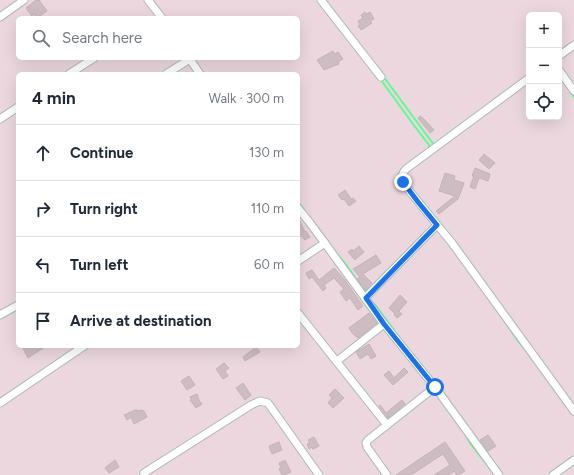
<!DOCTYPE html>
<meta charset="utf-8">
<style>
body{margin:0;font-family:Figtree,sans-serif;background:#f2f2f3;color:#1f2937}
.controls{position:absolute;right:12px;top:12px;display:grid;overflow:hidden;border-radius:6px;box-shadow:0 4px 16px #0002}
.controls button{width:36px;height:36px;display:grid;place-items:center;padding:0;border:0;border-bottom:1px solid #e0e1e3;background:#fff;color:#1f2937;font:20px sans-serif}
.stop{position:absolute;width:12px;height:12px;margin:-9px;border:3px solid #1a73e8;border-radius:50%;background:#fff}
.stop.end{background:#1a73e8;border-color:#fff;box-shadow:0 1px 4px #0008}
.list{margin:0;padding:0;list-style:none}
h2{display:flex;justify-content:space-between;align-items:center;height:52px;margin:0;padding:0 16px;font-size:17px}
h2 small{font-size:13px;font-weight:400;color:#747a83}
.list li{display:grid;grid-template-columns:26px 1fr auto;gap:12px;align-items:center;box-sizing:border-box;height:56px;padding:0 16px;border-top:1px solid #e0e1e3}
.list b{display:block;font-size:15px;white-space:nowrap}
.list em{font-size:13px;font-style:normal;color:#747a83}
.icon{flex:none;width:22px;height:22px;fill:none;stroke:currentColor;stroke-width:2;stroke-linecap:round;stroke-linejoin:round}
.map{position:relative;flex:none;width:574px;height:475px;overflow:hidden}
.search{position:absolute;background:#fff;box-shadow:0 4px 16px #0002;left:16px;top:16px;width:284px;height:44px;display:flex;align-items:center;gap:10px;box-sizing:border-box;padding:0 14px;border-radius:6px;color:#747a83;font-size:15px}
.panel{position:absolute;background:#fff;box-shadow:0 4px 16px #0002;left:16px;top:72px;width:284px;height:276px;border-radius:6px}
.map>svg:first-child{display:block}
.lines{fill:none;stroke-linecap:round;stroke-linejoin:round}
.stream{stroke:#5dfb91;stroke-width:2}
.building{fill:#cdbdc2;stroke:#c7b1b8}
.street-casing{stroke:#a8bab8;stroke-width:9}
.street{stroke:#fff;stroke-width:7}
.route{stroke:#1a73e8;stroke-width:5}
</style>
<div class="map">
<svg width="574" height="475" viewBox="0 0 574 475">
<rect width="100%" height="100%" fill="#ecd7df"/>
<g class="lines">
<!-- stream -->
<g class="stream">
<path d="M383 76 434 145"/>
<path d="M381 80 413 124 429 145V149"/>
<path d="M570 91 574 97"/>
<path d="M298 202 305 211"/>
<path d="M315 224 326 239"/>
<path d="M337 254 347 266 362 288 367 291 370 288"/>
<path d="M376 282 394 264"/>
<path d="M371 301 377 307 399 337"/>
<path d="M500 314 518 341 525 349"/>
<path d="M444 405 451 414"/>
<path d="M466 435 470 443 495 475"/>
</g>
</g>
<!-- building -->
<g class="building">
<path d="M36 0H39L47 11 37 18 34 14 32 16 26 8Z"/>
<path d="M365 12 367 14 370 12 374 19 370 21 372 23 361 30 358 26 360 25 358 21 363 18 361 15Z"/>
<path d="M333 51 335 54 338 52 343 59 338 62 339 64 324 70 317 60Z"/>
<path d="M420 116 424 119 434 130 430 133 418 118Z"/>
<path d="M484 154 495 163 489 169 479 160Z"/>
<path d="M475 168 490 174 488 181 479 178 475 189 470 187 474 176H472Z"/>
<path d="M445 173 455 176 454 180 464 183 458 199 439 214 436 211 455 196 439 191Z"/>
<path d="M345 190 351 199 353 198 356 201 349 206 344 199 342 200 338 195Z"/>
<path d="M298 217 305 232 306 231 310 237 305 240 301 236 298 231Z"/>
<path d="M359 246 364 252 355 260 348 252 352 249 353 251Z"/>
<path d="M376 255 381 263 363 274 372 283 366 290 357 279 360 277 353 269Z"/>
<path d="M334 268 344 279 363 306 358 310 350 298 346 301 340 292 344 289 334 278 324 285 326 288 323 291 312 277 309 279 306 273 312 270 319 280Z"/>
<path d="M400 295 407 302 399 311 402 314 397 318 394 315 395 314 389 308Z"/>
<path d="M369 313 377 323 358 338 352 333 349 328Z"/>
<path d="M369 344 376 356 371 359 368 354 360 359 356 352Z"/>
<path d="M27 346H46L28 358 23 348Z"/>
<path d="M256 347 260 352 245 361 243 357Z"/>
<path d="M224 363 229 368 225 371 228 376 223 379 216 369Z"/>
<path d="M404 368 408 372 393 385 384 375 389 371 394 378Z"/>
<path d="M189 376 195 385 187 390 181 381Z"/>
<path d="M243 383 251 395 245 400 236 388Z"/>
<path d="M335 389 344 398 333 408 328 403 332 398 329 395Z"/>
<path d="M197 394 199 400 202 404 196 408 190 400H192L190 397Z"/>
<path d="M402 400 405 404 388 418 379 406 380 405 386 413Z"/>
<path d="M135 410H137L138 411 140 410 144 411 147 417 134 424 131 417 127 420 124 415Z"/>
<path d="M488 435 496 446 488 451 480 440Z"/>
<path d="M314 437 319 446 313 449 312 447 309 449 307 444 310 443 308 440Z"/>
<path d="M279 442 282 450 272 454 269 446Z"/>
<path d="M445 442 465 471 458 475H457L454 471 449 475H434L450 465 443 454 411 475H396Z"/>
<path d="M115 460 119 467 109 473 105 468Z"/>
<path d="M285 460 291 472 284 475H282L279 469 281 468 279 463Z"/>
</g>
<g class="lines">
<!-- street casing -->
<g class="street-casing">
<g id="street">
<path d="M148 0 162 18"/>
<path d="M321 0 381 77"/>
<path d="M0 17 24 0"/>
<path d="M559 56 574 45"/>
<path d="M189 58 200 74"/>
<path d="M559 70 574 91"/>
<path d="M69 74 94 58"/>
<path d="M166 74 190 59"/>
<path d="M529 78 406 169C399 177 402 180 407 188L452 243 574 411"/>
<path d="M0 119 18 107"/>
<path d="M298 208 310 223 384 324 435 387 499 475"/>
<path d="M298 261 325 243"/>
<path d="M365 298 437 225"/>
<path d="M298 313 387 425"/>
<path d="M0 315 18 305"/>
<path d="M337 361 384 324"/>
<path d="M0 403 84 346"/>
<path d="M145 475 144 473 251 405 260 401 268 403 319 475"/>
<path d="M387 475 367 447 366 443 368 440 435 387"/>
<path d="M553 475 574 460"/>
</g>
</g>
<!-- street -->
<use href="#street" class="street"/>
</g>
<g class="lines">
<!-- route -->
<path class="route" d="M403 182 418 202 437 225 366 298 384 324 435 387"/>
</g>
</svg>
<div class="controls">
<button>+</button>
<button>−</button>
<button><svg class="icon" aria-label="locate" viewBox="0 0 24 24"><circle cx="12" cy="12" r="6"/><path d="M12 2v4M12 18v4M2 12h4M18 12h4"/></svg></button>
</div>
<div class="stop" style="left:435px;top:387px"></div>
<div class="stop end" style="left:403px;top:182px"></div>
<div class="search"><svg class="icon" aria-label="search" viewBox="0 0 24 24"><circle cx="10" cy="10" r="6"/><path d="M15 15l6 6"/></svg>Search here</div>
<section class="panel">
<h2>4 min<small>Walk · 300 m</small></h2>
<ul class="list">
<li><svg class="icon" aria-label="ahead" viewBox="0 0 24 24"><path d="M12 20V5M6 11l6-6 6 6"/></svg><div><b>Continue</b></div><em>130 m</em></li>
<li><svg class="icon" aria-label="right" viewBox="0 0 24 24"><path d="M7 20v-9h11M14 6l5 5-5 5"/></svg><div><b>Turn right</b></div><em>110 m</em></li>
<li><svg class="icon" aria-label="left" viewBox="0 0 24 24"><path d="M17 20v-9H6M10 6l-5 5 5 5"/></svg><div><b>Turn left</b></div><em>60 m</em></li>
<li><svg class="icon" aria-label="arrive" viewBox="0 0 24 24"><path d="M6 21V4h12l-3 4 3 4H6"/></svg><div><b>Arrive at destination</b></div></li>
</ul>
</section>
</div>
